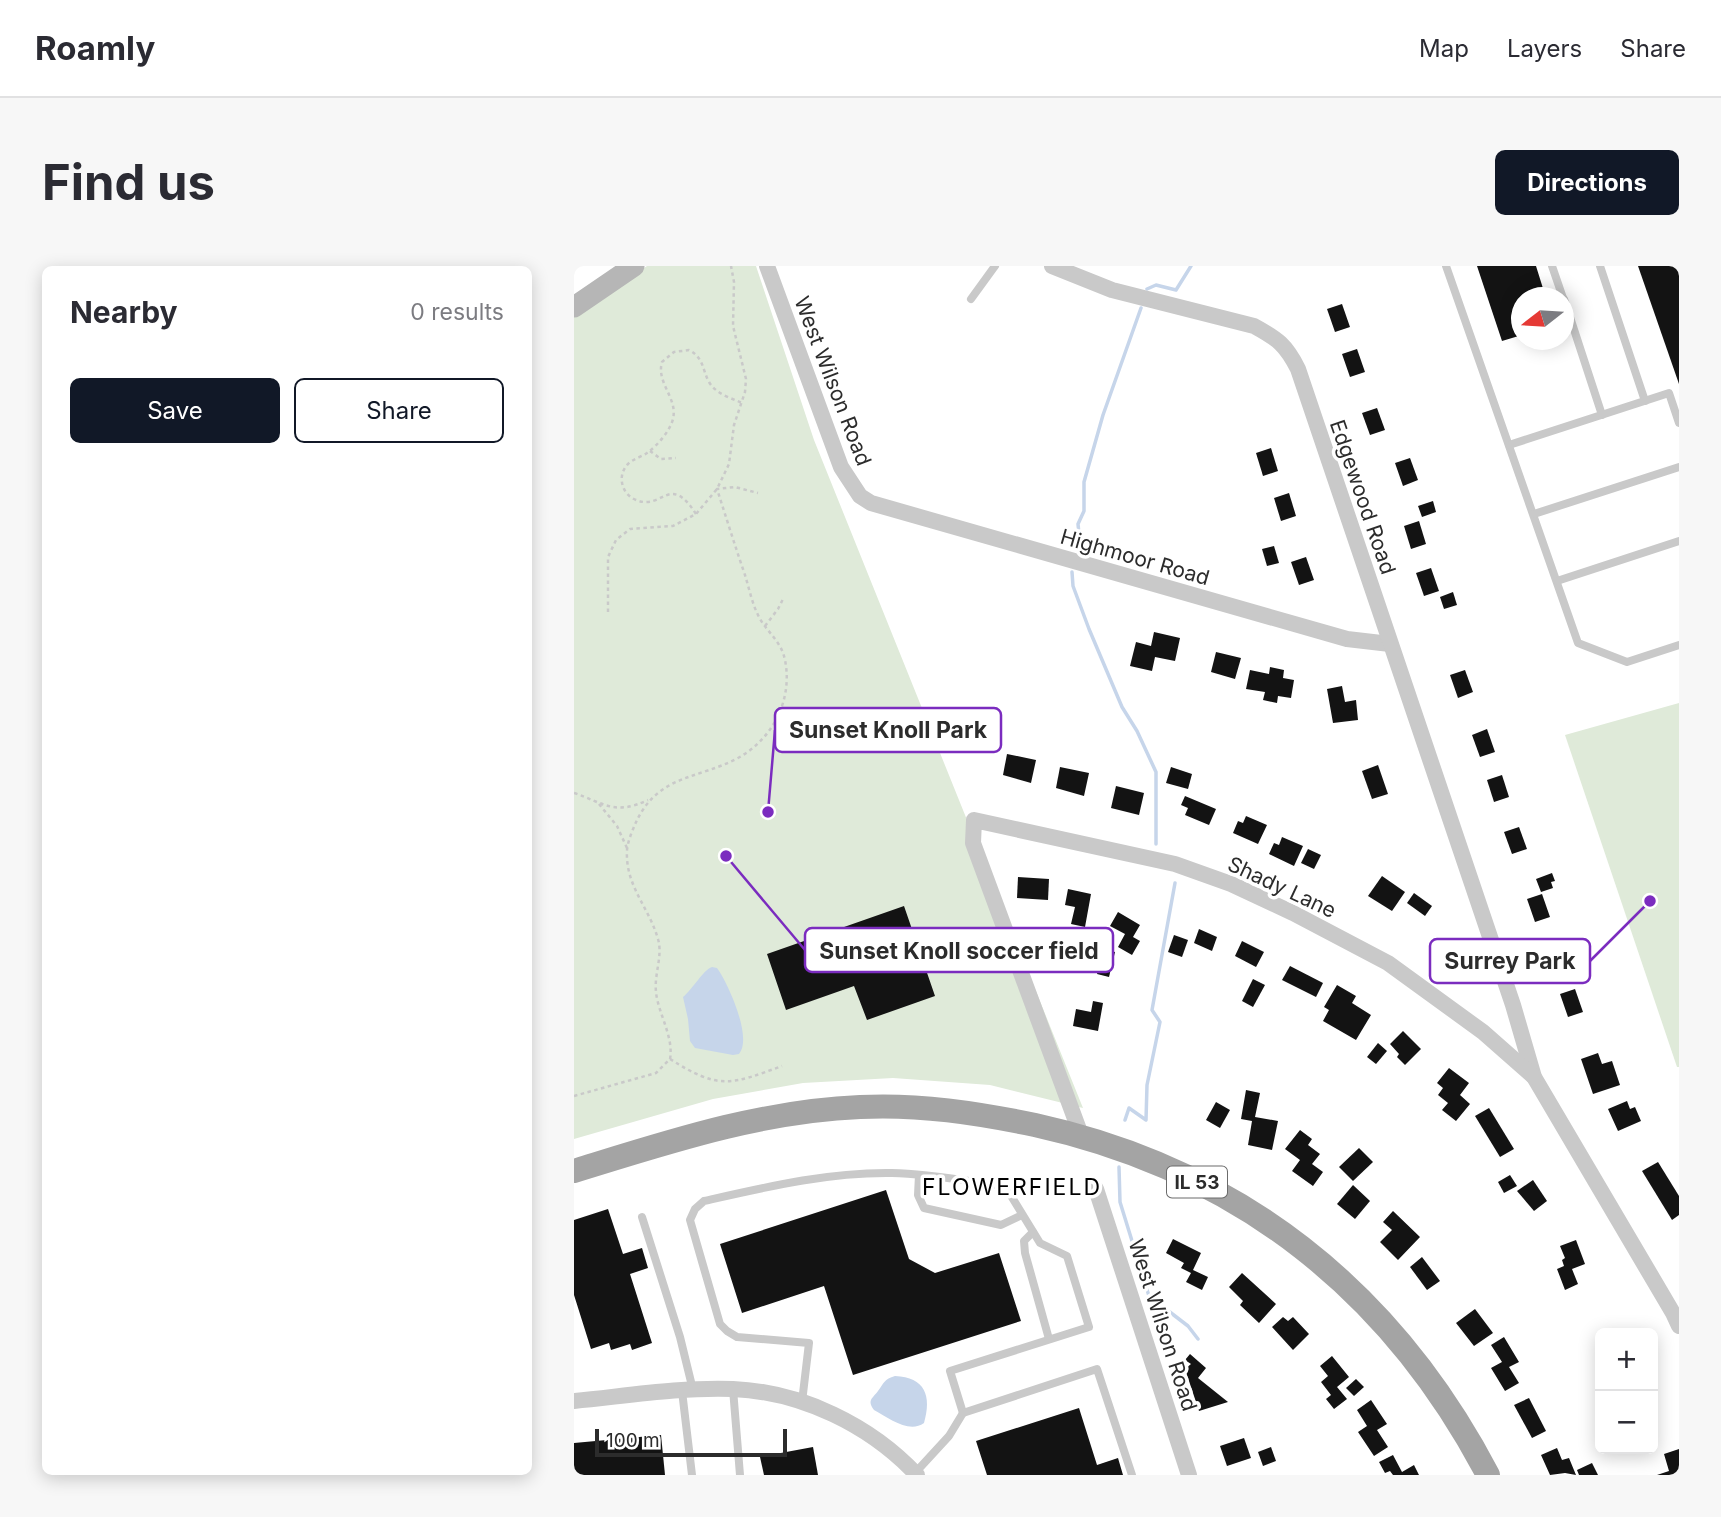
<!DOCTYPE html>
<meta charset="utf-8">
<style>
body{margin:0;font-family:Inter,sans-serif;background:#f7f7f7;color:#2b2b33}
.controls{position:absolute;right:21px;bottom:21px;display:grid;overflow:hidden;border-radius:10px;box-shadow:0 4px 18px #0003}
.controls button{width:63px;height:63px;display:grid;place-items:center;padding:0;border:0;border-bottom:2px solid #e1e1e2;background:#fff;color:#2b2b33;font:35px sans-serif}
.compass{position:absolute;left:937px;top:21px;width:63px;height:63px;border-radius:50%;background:#fff;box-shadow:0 4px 18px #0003;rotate:253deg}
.scale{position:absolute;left:21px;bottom:18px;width:192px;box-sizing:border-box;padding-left:7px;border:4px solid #2c2c2c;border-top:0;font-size:19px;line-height:24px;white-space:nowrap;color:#2c2c2c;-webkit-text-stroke:5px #fff;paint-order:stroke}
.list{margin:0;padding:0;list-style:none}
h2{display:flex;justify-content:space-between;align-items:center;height:91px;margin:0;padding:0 28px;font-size:30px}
h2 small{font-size:23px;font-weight:400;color:#7c7c81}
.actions{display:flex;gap:14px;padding:21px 28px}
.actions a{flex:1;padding:16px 0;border:2px solid #111827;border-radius:10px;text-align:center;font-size:24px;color:#111827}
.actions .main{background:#111827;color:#fff}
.map{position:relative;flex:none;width:1105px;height:1209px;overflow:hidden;border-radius:10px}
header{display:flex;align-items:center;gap:42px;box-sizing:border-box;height:98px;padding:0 35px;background:#fff;border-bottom:2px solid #e1e1e2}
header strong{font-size:33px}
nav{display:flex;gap:38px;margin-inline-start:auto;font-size:24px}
.intro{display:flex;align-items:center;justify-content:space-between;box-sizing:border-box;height:168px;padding:0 42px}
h1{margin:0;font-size:49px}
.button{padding:18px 32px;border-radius:10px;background:#111827;color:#fff;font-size:24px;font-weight:700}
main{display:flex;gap:42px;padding:0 42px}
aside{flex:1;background:#fff;border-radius:10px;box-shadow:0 4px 18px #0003}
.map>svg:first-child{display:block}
.green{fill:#dfead9}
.water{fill:#c6d5ea}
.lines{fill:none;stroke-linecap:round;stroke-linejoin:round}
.stream{stroke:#c6d5ea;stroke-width:3.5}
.building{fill:#131313}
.path{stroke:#c9c9c9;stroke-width:2.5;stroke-dasharray:3.5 3.5;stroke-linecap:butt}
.lane{stroke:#c9c9c9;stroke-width:8}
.street{stroke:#c9c9c9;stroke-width:16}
.secondary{stroke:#b6b6b6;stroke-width:21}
.primary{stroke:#a4a4a4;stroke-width:24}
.labels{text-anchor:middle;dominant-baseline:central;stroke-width:7;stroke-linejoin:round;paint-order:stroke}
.shield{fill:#fff;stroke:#6b6b6b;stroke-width:2}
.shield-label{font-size:19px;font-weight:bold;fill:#2c2c2c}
.street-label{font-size:21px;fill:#2c2c2c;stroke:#fff}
.neighbourhood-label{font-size:23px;letter-spacing:2px;fill:#000;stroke:#fff}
.leader{fill:none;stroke:#7b2cbf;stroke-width:2.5}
.callout-dot{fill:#7b2cbf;stroke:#fff;stroke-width:2.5}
.callout{fill:#fff;stroke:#7b2cbf;stroke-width:2.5}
.callout-label{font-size:23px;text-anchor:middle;font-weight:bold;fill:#2c2c2c}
</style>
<header>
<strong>Roamly</strong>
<nav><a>Map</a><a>Layers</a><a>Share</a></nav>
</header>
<div class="intro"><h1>Find us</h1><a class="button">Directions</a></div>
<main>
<aside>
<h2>Nearby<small>0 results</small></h2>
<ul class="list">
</ul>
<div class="actions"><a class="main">Save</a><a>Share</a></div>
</aside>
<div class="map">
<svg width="1105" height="1209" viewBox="0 0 1105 1209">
<rect width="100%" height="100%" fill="#fff"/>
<!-- green -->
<g class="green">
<path d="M73 0H182L240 174 509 842 416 819 319 812 229 817 139 833 0 873V50Z"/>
<path d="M1105 437V801H1103L991 469Z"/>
</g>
<!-- water -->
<g class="water">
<path d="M138 701 143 702C154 717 179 772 165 788L159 789 121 782 116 775 114 753 109 731C119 723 129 704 138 701Z"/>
<path d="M321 1110C351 1111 358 1130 350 1157 335 1168 315 1152 300 1144 293 1134 298 1133 304 1125 310 1117 310 1113 321 1110Z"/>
</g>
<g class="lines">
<!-- stream -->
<g class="stream">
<path d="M573 23 582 19 602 24 617 0"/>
<path d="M505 286 506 278 504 258 510 245V216L529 149 567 42"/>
<path d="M498 306 499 320 515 363 548 441 563 465 582 506V578"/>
<path d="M551 854 555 842 572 854 573 819 586 756 578 744 601 617"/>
<path d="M545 901 546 936 575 1030 614 1060 624 1073"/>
</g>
</g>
<!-- building -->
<g class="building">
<path d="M903 0H962L972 32H948V69L928 75Z"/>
<path d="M1064 0H1105V118Z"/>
<path d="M768 38 776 61 761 66 753 43Z"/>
<path d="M783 83 791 106 776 111 768 88Z"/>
<path d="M803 142 811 164 796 169 788 147Z"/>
<path d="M697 182 704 205 689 210 682 187Z"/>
<path d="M836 192 844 214 829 220 821 197Z"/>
<path d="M715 227 722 250 707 255 700 232Z"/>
<path d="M859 235 862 246 848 251 844 240Z"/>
<path d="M845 255 852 278 837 283 830 260Z"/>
<path d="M700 280 705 297 693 300 688 283Z"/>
<path d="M732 291 740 314 725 319 717 296Z"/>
<path d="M857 302 865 325 850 330 842 307Z"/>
<path d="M879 326 883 339 870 343 866 331Z"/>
<path d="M580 366 606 372 601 395 581 391 578 405 556 400 562 376 577 380Z"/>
<path d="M642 386 667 392 661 413 637 406Z"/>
<path d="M696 401 710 404 709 412 720 414 717 432 704 430 703 437 689 434 691 426 672 423 676 404 695 408Z"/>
<path d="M891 404 899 426 884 432 876 409Z"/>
<path d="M768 420 771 436 782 434 784 454 759 457 753 423Z"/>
<path d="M913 463 921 486 906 491 898 469Z"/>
<path d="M433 488 462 494 457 517 429 509Z"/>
<path d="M804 499 814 528 798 533 788 505Z"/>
<path d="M486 501 515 507 510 530 482 522Z"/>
<path d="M597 501 618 508 614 523 592 517Z"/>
<path d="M928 509 935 531 920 536 913 514Z"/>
<path d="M542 520 570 527 565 549 537 542Z"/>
<path d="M611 530 642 543 635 559 611 549 614 542 607 539Z"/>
<path d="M672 550 693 559 684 578 659 567 664 555 669 557Z"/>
<path d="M945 561 953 583 938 588 930 566Z"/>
<path d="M708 571 729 580 720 600 695 588 700 577 705 579Z"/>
<path d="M734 583 747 589 740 603 727 597Z"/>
<path d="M978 607 981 615 977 616 979 622 967 626 962 613Z"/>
<path d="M808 610 831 626 818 645 794 630Z"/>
<path d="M444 611 475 613 474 634 443 632Z"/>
<path d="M494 623 517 628 511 661 497 658 501 641 491 639Z"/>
<path d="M840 627 858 640 851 650 833 637Z"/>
<path d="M968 628 976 651 961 656 953 633Z"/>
<path d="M330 640 361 730 293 754 280 720 212 744 193 688Z"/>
<path d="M544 646 566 659 559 671 566 675 558 689 544 681 551 668 536 660Z"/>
<path d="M625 663 643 671 638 685 620 677Z"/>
<path d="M600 669 614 674 608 691 594 686Z"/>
<path d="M668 675 690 686 682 701 661 690Z"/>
<path d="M529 683 541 686 535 711 523 708Z"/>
<path d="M716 700 749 717 742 731 708 714Z"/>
<path d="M679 713 691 719 679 741 668 735Z"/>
<path d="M763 719 782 730 778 737 797 749 782 774 749 755 755 744 750 741Z"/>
<path d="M1001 723 1009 746 994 751 986 728Z"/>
<path d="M519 735 529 737 524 765 499 760 502 743 517 746Z"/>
<path d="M829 765 847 783 831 799 823 791 825 788 816 778Z"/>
<path d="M804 777 813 785 802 798 793 791Z"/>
<path d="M1024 787 1028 798 1038 795 1046 819 1019 828 1007 793Z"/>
<path d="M875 802 895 817 886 829 896 838 882 855 868 844 874 837 864 829 869 822 863 817Z"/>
<path d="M672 824 686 827 681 851 704 855 698 884 674 879 678 855 667 853Z"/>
<path d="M1053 835 1056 843 1061 841 1067 855 1044 865 1034 843Z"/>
<path d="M642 836 656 844 646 862 632 854Z"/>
<path d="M915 842 940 883 926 891 901 850Z"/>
<path d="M726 864 738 873 734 879 746 888 738 898 749 906 739 920 718 905 726 894 711 883Z"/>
<path d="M785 882 799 896 779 915 765 901Z"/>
<path d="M1084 896 1105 930V949L1098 954 1068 905Z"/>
<path d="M936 909 943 920 930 927 924 916Z"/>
<path d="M959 914 973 935 960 945 943 925Z"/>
<path d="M779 919 796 935 781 953 763 938Z"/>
<path d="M312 924 335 993 361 1007 425 987 447 1055 279 1109 250 1020 168 1047 146 978Z"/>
<path d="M34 943 49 988 68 982 74 1002 56 1008 78 1077 58 1084 56 1078 37 1084 35 1077 17 1083 0 1029V954Z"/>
<path d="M819 945 846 971 824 994 806 976 818 964 809 956Z"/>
<path d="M599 973 627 987 619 1004 634 1011 628 1024 612 1016 617 1007 607 1002 610 997 592 987Z"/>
<path d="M1002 974 1011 998 998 1003 1004 1018 991 1024 983 1003 990 1000 988 994 991 992 986 980Z"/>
<path d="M848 991 866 1015 853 1024 836 1001Z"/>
<path d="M668 1007 702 1038 685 1057 666 1039 669 1035 655 1021Z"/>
<path d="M901 1043 919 1067 900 1080 882 1057Z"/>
<path d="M709 1051 714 1055 719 1051 735 1068 719 1084 698 1061Z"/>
<path d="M930 1071 945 1096 935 1101 945 1117 931 1125 917 1102 928 1096 917 1079Z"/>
<path d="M616 1088 632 1102 624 1112 654 1136 625 1145 611 1103 617 1098 611 1094Z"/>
<path d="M758 1090 775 1111 763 1121 773 1133 760 1143 752 1133 757 1129 747 1116 754 1110 746 1100Z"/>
<path d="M782 1113 790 1121 780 1130 772 1122Z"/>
<path d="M955 1132 972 1165 958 1172 940 1139Z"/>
<path d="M797 1134 813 1158 803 1164 814 1181 800 1190 784 1166 793 1160 783 1144Z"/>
<path d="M505 1142 523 1199 544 1192 549 1209H413L402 1175Z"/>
<path d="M87 1169 91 1209H0V1177Z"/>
<path d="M670 1172 677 1192 653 1200 646 1180Z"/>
<path d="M239 1181 244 1209H190L186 1191Z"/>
<path d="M697 1181 702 1195 689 1200 684 1186Z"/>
<path d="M983 1182 988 1194 995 1192 1002 1209 991 1207 976 1209 967 1189Z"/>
<path d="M1105 1183V1209H1083L1095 1205 1090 1188Z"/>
<path d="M819 1189 828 1206 840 1199 845 1209H819L816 1205 811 1207 805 1196Z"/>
<path d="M1018 1197 1024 1209H1005L1003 1204Z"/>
</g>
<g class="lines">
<!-- path -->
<g class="path">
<path d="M76 185 87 193 102 192"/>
<path d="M122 248C95 206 89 245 62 234 47 228 43 209 54 198 59 193 67 191 73 187 83 180 96 165 99 153 104 132 82 117 88 96L100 86 115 84C130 92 128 103 135 116 142 128 157 132 168 137"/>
<path d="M34 346V291L42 274 56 263 99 260 122 248 143 223 155 198 160 159 171 126 172 113 159 60 160 16 157 0"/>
<path d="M191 360 204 343 210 331"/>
<path d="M0 527C30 537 40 550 74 534"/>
<path d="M25 538 43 560 53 582"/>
<path d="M96 793C145 824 156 819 208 800"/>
<path d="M0 830 82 807 96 793C100 771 84 747 82 726 80 708 89 690 84 673 75 641 51 620 53 584 54 574 59 563 63 554 86 508 125 513 164 492 199 473 219 433 211 394 207 374 192 366 184 349 178 337 175 322 171 309 161 280 152 251 143 223L161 221 184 227"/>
</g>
<!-- lane -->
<g class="lane">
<path d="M872 0 1004 377 1053 396 1105 379"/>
<path d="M978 0 989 32"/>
<path d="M1026 0 1071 135"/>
<path d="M397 33 421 0"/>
<path d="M990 33 1028 149"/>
<path d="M935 179 1095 127 1105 157"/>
<path d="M960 248 1105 201"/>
<path d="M983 315 1105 275"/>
<path d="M345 909 344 929 350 942 427 959 448 949"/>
<path d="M68 951 106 1071 119 1124"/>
<path d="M459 966 450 975 451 987 475 1073"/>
<path d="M159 1123 166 1209"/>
<path d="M108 1125 118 1209"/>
<path d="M228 1136 235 1077 163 1071 153 1065 146 1058 116 954 121 943 130 935C192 921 254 906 318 907 356 908 393 915 431 920L466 977 493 990 515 1061 376 1105 389 1147"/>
<path d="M341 1207 375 1170 389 1147 523 1103 558 1209"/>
</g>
<!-- street -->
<g class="street">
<path d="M193 0 267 201 286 230 297 237 773 373 816 378"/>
<path d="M478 0 538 24 680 60C704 73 712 79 724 103L939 739 960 811 1099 1047 1105 1060"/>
<path d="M507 869 399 577 400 554 601 598 657 618 719 647 814 697 909 766 960 811"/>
<path d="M522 923 615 1209"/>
<path d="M0 1135C52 1130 107 1121 159 1123 228 1126 296 1159 343 1209"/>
</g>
<!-- secondary -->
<path class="secondary" d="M0 41 60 0"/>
<!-- primary -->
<path class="primary" d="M0 905C94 876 187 845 286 841 345 838 403 847 461 859 665 904 817 1024 914 1209"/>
</g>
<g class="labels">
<!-- shield labels -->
<rect class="shield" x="593" y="900.5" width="60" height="31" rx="5"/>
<g class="shield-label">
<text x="623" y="916">IL 53</text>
</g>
<!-- street labels -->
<g class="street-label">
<text transform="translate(259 115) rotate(69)">West Wilson Road</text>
<text transform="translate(789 231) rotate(71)">Edgewood Road</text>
<text transform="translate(561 291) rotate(16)">Highmoor Road</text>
<text transform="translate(708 621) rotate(25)">Shady Lane</text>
<text transform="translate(589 1059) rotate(72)">West Wilson Road</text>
</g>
<!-- neighbourhood labels -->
<g class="neighbourhood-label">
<text x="438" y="921">FLOWERFIELD</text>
</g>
</g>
<!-- callouts -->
<path class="leader" d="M194 546L201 464M152 590L231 684M1076 635L1016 695"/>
<g class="callout-dot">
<circle cx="194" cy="546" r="7"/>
<circle cx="152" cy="590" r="7"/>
<circle cx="1076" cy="635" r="7"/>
</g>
<g class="callout">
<rect x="201" y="442" width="226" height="44" rx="7"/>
<rect x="231" y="662" width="308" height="44" rx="7"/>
<rect x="856" y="673" width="160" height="44" rx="7"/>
</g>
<g class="callout-label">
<text x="314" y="472">Sunset Knoll Park</text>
<text x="385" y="693">Sunset Knoll soccer field</text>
<text x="936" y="703">Surrey Park</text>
</g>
</svg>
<div class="controls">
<button>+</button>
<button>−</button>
</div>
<svg class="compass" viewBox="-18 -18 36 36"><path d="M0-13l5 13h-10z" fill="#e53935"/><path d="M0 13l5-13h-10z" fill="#7c7c81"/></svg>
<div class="scale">100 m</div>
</div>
</main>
